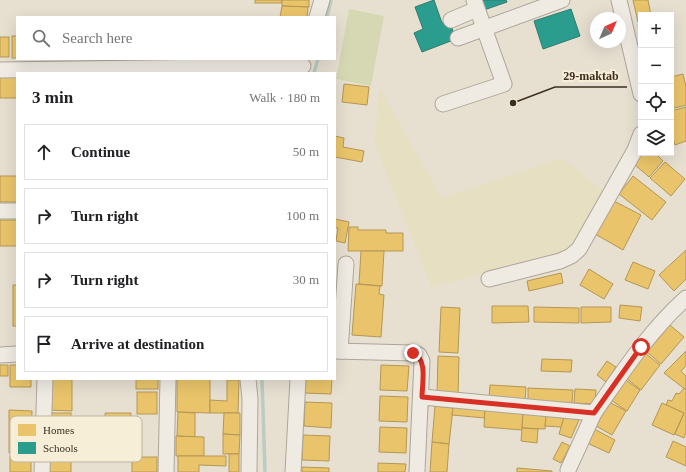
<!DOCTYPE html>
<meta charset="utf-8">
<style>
body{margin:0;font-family:Georgia,serif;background:#f2f2f2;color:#202124}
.controls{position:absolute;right:12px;top:12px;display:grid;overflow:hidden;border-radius:0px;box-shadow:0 4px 16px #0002}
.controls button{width:36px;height:36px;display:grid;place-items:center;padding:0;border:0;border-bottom:1px solid #e0e0e0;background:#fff;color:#202124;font:20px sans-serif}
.compass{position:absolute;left:590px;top:12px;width:36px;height:36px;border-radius:50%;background:#fff;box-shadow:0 4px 16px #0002;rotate:44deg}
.stop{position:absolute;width:12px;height:12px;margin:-9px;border:3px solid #d93025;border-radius:50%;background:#fff}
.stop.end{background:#d93025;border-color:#fff;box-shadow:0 1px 4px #0008}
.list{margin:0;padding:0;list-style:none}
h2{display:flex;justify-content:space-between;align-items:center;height:52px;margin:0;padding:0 16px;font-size:17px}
h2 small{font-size:13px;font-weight:400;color:#757577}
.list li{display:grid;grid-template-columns:26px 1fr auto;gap:12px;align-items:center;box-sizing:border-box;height:56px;margin:0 8px 8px;padding:0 8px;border:1px solid #e0e0e0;border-radius:0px}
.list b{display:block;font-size:15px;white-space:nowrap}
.list em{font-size:13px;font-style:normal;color:#757577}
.icon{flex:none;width:22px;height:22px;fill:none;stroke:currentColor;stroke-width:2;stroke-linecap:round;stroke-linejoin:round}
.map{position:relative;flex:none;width:686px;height:472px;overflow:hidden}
.search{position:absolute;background:#fff;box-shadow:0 4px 16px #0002;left:16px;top:16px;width:320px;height:44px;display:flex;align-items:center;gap:10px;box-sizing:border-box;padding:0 14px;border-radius:0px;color:#757577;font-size:15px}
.panel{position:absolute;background:#fff;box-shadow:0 4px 16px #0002;left:16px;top:72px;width:320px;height:308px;border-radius:0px}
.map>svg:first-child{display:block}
.farmland{fill:#e6dfc2}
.green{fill:#d6d7b3}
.homes{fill:#e9c46a;stroke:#b59754}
.schools{fill:#2a9d8f;stroke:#307c6e}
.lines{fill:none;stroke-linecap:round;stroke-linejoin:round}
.stream{stroke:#bcccc2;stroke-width:3.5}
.minor-casing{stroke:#ada599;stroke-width:17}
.minor{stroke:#efebe3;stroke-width:15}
.route{stroke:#d93025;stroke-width:5}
.key{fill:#f7eed8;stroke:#bfb4a1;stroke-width:1}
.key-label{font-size:11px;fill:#3d2e20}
.leader{fill:none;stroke:#3d2e20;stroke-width:1.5}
.callout-dot{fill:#3d2e20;stroke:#f7eed8;stroke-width:1.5}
.callout-label{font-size:12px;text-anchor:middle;font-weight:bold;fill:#3d2e20;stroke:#f7eed8;stroke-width:4;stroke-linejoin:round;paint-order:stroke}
</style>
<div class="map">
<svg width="686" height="472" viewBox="0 0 686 472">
<rect width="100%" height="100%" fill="#e7e0d1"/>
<!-- farmland -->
<path class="farmland" d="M380 88 442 198 562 158 604 191 568 251 431 287 374 143Z"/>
<!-- green -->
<path class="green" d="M349 9 384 16 371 86 336 79Z"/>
<!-- homes -->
<g class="homes">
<rect x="255" y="0" width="27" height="3"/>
<path d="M282 0H309V7L282 6Z"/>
<path d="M633 0H648L651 15H641V21L638 22Z"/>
<path d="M282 6 308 7 307 17H280Z"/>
<path d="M641 24V35L638 25Z"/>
<rect x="12" y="36" width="5" height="22"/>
<rect x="0" y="37" width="9" height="20"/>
<path d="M683 74 686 87V105L671 109V77Z"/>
<rect x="0" y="76" width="17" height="22"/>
<path d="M344 84 369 87 367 105 342 102Z"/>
<path d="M686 107V141L675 145 671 132V111Z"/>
<path d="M335 136 344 138 343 147 364 151 362 162 335 157Z"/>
<path d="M643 153H655L663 161 649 177 634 164Z"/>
<path d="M665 162 685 179 671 196 650 178Z"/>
<rect x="0" y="176" width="17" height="26"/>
<path d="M633 176 666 202 652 220 619 194Z"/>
<path d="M612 200 641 215 623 250 595 234Z"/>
<path d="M335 219 349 222 345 243 336 241 338 228H335Z"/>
<rect x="0" y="220" width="17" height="26"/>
<path d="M349 227H358V230H386V233H403V251H348Z"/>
<path d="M686 250V279L674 291 659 275Z"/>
<path d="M361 251H384L382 286 359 284Z"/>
<path d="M633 262 655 271 648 289 625 280Z"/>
<path d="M589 269 613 284 604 299 580 285Z"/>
<path d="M561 273 563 283 529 291 527 281Z"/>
<path d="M356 284 380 286 379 294 384 295 381 337 352 335Z"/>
<rect x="13" y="285" width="4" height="41"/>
<path d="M620 305 642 307 640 321 619 318Z"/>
<path d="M492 306H528L529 322 492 323Z"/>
<path d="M441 307 460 308 458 353 439 352Z"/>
<path d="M534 307 579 308V323L534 322Z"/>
<path d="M581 307H611V322L581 323Z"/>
<path d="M670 325 684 337 661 364 647 352Z"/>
<path d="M686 351V366L681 371 686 376V390L664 373Z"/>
<path d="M645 353 660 365 641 390 626 378Z"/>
<path d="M438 356 459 357 458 396 437 395Z"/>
<path d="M542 359 572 360 571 372 541 371Z"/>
<path d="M607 361 616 367 606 382 597 375Z"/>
<rect x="0" y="365" width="8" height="11"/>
<path d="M10 365H17V379H31V387H10Z"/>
<path d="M381 365 409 366 407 391 380 390Z"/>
<path d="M48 379H72V411L48 410Z"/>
<rect x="136" y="379" width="22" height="10"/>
<path d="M177 379H239V380L210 379V413L177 412Z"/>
<path d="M305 379H332L331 394 304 393Z"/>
<path d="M624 379 640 390 627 411 611 400Z"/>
<path d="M227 380H239L238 413H210V400L227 401Z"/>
<path d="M490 385 526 387 525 401 489 398Z"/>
<path d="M528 388 573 390 572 403 528 401Z"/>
<path d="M684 388 686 390V432L684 438 675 434 684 413 666 405 668 400 672 401 676 393 679 394Z"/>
<path d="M575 389 596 390 595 404 574 403Z"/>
<rect x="137" y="392" width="20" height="22"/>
<path d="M380 396 408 397 407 422 379 421Z"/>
<path d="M305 402 332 403 331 428 304 426Z"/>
<path d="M609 402 626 411 612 435 596 426Z"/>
<path d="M662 403 684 413 674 435 652 425Z"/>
<path d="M435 406 453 408 449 444 432 442Z"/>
<path d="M453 407 485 409V418L452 415Z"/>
<path d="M485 409 523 412 522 430 484 427Z"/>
<path d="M9 410 32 411 31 453H9Z"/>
<path d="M178 412 195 413V437L177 436Z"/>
<rect x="48" y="413" width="23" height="41"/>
<path d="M105 413H131L130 454H105Z"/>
<path d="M224 413H240V435L223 434Z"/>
<path d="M523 413 546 415 545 429 522 428Z"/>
<path d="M546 416 564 418 561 427 545 426Z"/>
<path d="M564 417 579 420 571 438 559 434Z"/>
<path d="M380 427 407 428 406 453 379 452Z"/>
<path d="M522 428 538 429 537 443 521 441Z"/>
<path d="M594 429 615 440 609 453 587 443Z"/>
<path d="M223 434 240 435 239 454H223Z"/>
<path d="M303 435 330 436 329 461 302 460Z"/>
<path d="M176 436 204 437V456H176Z"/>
<path d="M673 441 686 447V466L666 457Z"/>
<path d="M432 442 449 444 447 472H430Z"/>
<path d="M562 442 570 446 561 463 553 459Z"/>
<rect x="229" y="454" width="10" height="18"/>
<rect x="10" y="456" width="21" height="16"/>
<path d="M178 456H226V466L199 465V472H178Z"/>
<rect x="48" y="457" width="23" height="15"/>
<rect x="132" y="457" width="25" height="15"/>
<path d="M378 463 406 464 405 472H378Z"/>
<path d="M302 467 329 468V472H302Z"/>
<path d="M517 468 552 471V472H517Z"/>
</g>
<!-- schools -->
<g class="schools">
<path d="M434 0 442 23 449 20 456 39 422 52 414 33 423 29 415 7Z"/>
<path d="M481 0H506L507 2 484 10Z"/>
<path d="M571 9 580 36 543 49 534 21Z"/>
</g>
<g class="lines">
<!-- stream -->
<g class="stream">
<path d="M327 17 331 0"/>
<path d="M314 73 318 59"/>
<path d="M262 379 265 472"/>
</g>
<!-- minor casing -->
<g class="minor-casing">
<g id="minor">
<path d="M619 0 641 94"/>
<path d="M317 17 322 0"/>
<path d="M451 20 477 9"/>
<path d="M458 38 562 0"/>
<path d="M0 70 303 66"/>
<path d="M443 104 504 84 474 0"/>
<path d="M0 211H17"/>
<path d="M489 279 560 261 571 256 579 249 635 150 641 134"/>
<path d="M335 351 413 353 419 355 422 361 417 472"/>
<path d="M340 351 346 264"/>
<path d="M0 355 17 354"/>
<path d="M248 379 250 399 249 472"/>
<path d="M422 397 594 413C622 373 649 331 686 298"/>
<path d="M568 470 594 413"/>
<path d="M42 472 45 379"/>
<path d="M166 472 168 379"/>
<path d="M293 472 298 379"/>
</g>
</g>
<!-- minor -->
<use href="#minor" class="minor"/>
</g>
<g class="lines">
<!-- route -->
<path class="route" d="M413 353C428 359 422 384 422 397L594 413 641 347"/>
</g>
<!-- legend -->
<rect x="10" y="416" width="132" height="46" rx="6" class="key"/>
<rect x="18" y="424" width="18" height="12" fill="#e9c46a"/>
<rect x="18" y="442" width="18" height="12" fill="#2a9d8f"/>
<g class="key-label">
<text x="43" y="434">Homes</text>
<text x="43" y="452">Schools</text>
</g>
<!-- callouts -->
<path class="leader" d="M513 103L555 87H627"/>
<circle class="callout-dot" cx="513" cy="103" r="4"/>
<g class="callout-label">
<text x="591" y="80">29-maktab</text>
</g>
</svg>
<div class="controls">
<button>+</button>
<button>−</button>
<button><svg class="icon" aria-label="locate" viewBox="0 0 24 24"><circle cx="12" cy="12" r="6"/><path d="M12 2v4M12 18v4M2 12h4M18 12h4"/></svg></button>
<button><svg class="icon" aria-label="layers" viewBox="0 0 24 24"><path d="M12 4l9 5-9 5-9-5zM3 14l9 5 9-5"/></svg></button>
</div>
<svg class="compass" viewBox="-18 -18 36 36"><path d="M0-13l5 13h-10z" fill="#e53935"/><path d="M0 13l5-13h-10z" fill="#757577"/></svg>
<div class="stop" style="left:641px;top:347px"></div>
<div class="stop end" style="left:413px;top:353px"></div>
<div class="search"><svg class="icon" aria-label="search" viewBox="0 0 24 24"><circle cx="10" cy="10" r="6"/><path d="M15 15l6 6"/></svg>Search here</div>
<section class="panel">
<h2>3 min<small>Walk · 180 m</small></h2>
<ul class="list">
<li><svg class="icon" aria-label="ahead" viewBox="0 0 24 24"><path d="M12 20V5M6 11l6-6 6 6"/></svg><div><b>Continue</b></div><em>50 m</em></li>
<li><svg class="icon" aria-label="right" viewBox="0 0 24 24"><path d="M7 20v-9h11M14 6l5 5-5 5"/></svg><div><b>Turn right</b></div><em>100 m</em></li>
<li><svg class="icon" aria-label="right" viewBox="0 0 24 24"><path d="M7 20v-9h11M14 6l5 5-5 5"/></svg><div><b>Turn right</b></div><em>30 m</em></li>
<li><svg class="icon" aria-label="arrive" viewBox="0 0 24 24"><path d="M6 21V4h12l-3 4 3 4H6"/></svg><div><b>Arrive at destination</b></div></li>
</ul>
</section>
</div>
